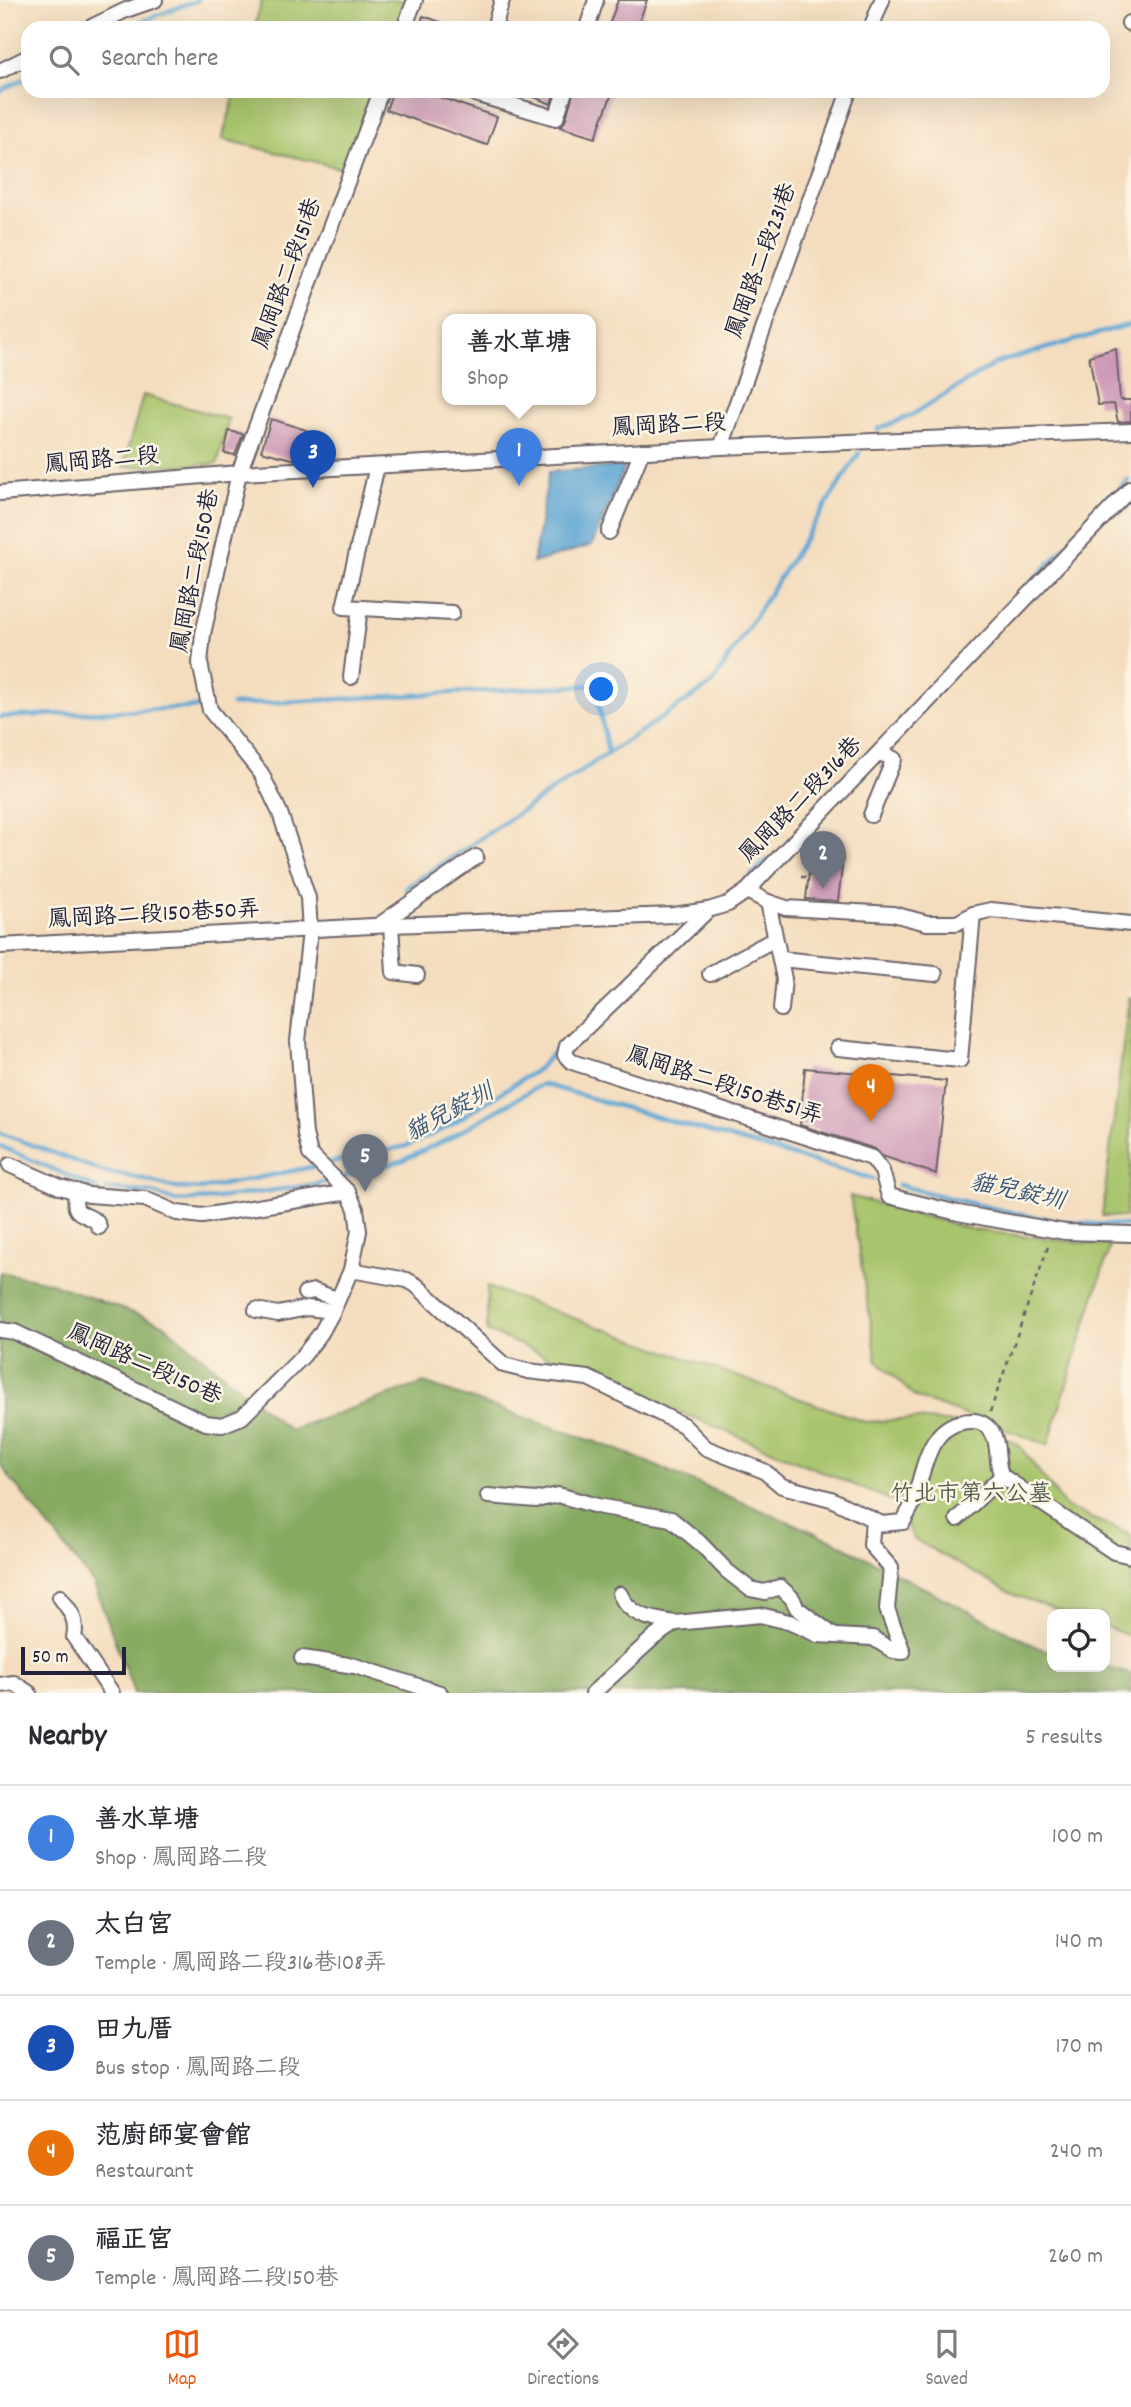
<!DOCTYPE html>
<meta charset="utf-8">
<style>
body{margin:0;font-family:Dekko,"LXGW WenKai TC",sans-serif;background:#f2f2f3;color:#2b2b33}
.controls{position:absolute;right:21px;bottom:21px;display:grid;overflow:hidden;border-radius:14px;box-shadow:0 7px 28px #0002}
.controls button{width:63px;height:63px;display:grid;place-items:center;padding:0;border:0;border-bottom:2px solid #e1e1e2;background:#fff;color:#2b2b33;font:35px sans-serif}
.scale{position:absolute;left:21px;bottom:18px;width:105px;box-sizing:border-box;padding-left:7px;border:4px solid #22223b;border-top:0;font-size:19px;line-height:24px;white-space:nowrap;color:#22223b;-webkit-text-stroke:5px #fcf5e5;paint-order:stroke}
.you{position:absolute;left:602px;top:690px;width:24px;height:24px;margin:-18px;border:5px solid #fff;border-radius:50%;background:#1a73e8;box-shadow:0 0 0 10px #1a73e833}
.badge{display:grid;place-items:center;width:46px;height:46px;border-radius:50%;background:#ea580c;color:#fff;font-size:23px;font-weight:700}
.pin{position:absolute;translate:-50% -58px;filter:drop-shadow(0 2px 4px #0008)}
.pin::after{content:'';position:absolute;top:37px;width:24px;height:21px;background:inherit;clip-path:polygon(0 0,100% 0,50% 100%)}
.popup{position:absolute;left:442px;top:314px;width:154px;height:91px;box-sizing:border-box;display:grid;place-content:center;border-radius:14px;background:#fff;filter:drop-shadow(0 2px 5px #0005);font-size:23px;white-space:nowrap;color:#7c7c81}
.popup b{font-size:26px;color:#2b2b33}
.popup::after{content:'';position:absolute;left:50%;top:100%;margin-left:-14px;border:14px solid transparent;border-top-color:#fff}
.list{margin:0;padding:0;list-style:none}
h2{display:flex;justify-content:space-between;align-items:center;height:91px;margin:0;padding:0 28px;font-size:30px}
h2 small{font-size:23px;font-weight:400;color:#7c7c81}
.list li{display:grid;grid-template-columns:46px 1fr auto;gap:21px;align-items:center;box-sizing:border-box;height:105px;padding:0 28px;border-top:2px solid #e1e1e2}
.list b{display:block;font-size:26px;white-space:nowrap}
.list p{margin:0;font-size:23px;white-space:nowrap;color:#7c7c81}
.list em{font-size:23px;font-style:normal;color:#7c7c81}
.icon{flex:none;width:38px;height:38px;fill:none;stroke:currentColor;stroke-width:2;stroke-linecap:round;stroke-linejoin:round}
.map{position:relative;flex:none;width:1131px;height:1693px;overflow:hidden}
.search{position:absolute;background:#fff;box-shadow:0 7px 28px #0002;left:21px;right:21px;top:21px;height:77px;display:flex;align-items:center;gap:18px;box-sizing:border-box;padding:0 24px;border-radius:21px;color:#7c7c81;font-size:26px}
.sheet{height:616px;background:#fff}
nav{display:flex;justify-content:space-around;align-items:center;box-sizing:border-box;height:98px;border-top:2px solid #e1e1e2;background:#fff;font-size:19px;color:#7c7c81}
nav a{display:grid;justify-items:center;gap:4px}
nav .on{color:#ea580c}
.map>svg:first-child{display:block}
.green{fill:#a8c46c;stroke:#657354;stroke-width:2}
.forest{fill:#86aa60;stroke:#54664e;stroke-width:2}
.water{fill:#5da6d4;stroke:#406488;stroke-width:2}
.lines{fill:none;stroke-linecap:round;stroke-linejoin:round}
.stream{stroke:#5da6d4;stroke-width:4.5}
.building{fill:#cd98b7}
.minor-casing{stroke:#6c6369;stroke-width:18}
.path{stroke:#6c6369;stroke-width:2.5;stroke-dasharray:5 5;stroke-linecap:butt}
.minor{stroke:#fff;stroke-width:14}
.labels{text-anchor:middle;dominant-baseline:central;stroke-width:5;stroke-linejoin:round;paint-order:stroke}
.street-label{font-size:23px;fill:#22223b;stroke:#fcf5e5}
.park-label{font-size:23px;fill:#515b4c;stroke:#fcf5e5}
.water-label{font-size:24px;font-style:italic;fill:#3a5778;stroke:#fcf5e5}
</style>
<div class="map">
<svg width="1131" height="1693" viewBox="0 0 1131 1693">
<rect width="100%" height="100%" fill="#fcf5e5"/>
<filter id="ink" filterUnits="userSpaceOnUse"><feTurbulence type="fractalNoise" baseFrequency=".0143" numOctaves="2"/><feDisplacementMap in="SourceGraphic" scale="14" xChannelSelector="R" yChannelSelector="G"/><feConvolveMatrix kernelMatrix="1 2 1 2 8 2 1 2 1" color-interpolation-filters="sRGB"/></filter>
<filter id="wash" filterUnits="userSpaceOnUse"><feTurbulence type="fractalNoise" baseFrequency=".00686" numOctaves="4" result="noise"/><feDisplacementMap in="SourceGraphic" scale="28" xChannelSelector="R" yChannelSelector="G"/><feGaussianBlur stdDeviation="1.57" result="paint"/><feColorMatrix in="noise" values="0 0 0 0 0 0 0 0 0 0 0 0 0 0 0 0 0 1.4 0 .05"/><feComposite in="paint" operator="in"/></filter>
<g filter="url(#wash)">
<rect width="100%" height="100%" fill="#f4ddbe"/>
<!-- green -->
<g class="green">
<path d="M262 0H407L397 28H254Z"/>
<path d="M236 91H373L344 169 222 139Z"/>
<path d="M143 395 229 419 217 464 123 467Z"/>
<path d="M1129 997H1131V1170L1125 1217 1102 1216Z"/>
<path d="M850 1196 974 1230 1110 1246 1048 1445 915 1397 877 1361Z"/>
<path d="M487 1287 865 1422 917 1419 978 1426 1018 1444 1066 1507 1131 1535V1636L1105 1627V1614H1069L1012 1594 914 1539 895 1502 487 1331Z"/>
</g>
<!-- forest -->
<path class="forest" d="M0 1272 48 1282 163 1324 289 1430 424 1383 616 1449 832 1540 1039 1648 1052 1652V1667H1105L1131 1674V1693H134L94 1584 0 1465Z"/>
<!-- water -->
<path class="water" d="M625 466 592 545 533 563 549 472Z"/>
<g class="lines">
<!-- stream -->
<g class="stream">
<path d="M124 28 198 0"/>
<path d="M0 91 28 77"/>
<path d="M878 429 912 415 996 363 1131 324"/>
<path d="M1029 585 1128 480"/>
<path d="M232 705 595 685 608 753"/>
<path d="M0 717 204 707"/>
<path d="M406 888 712 684 859 453"/>
<path d="M721 900 737 889 767 860"/>
<path d="M0 1133 104 1172 135 1177 176 1188 202 1189 317 1166"/>
<path d="M0 1146 98 1189"/>
<path d="M325 1164 407 1146 442 1130 538 1069 562 1043"/>
<path d="M898 1185C974 1204 1052 1227 1131 1225"/>
<path d="M107 1189 153 1193 175 1201 211 1199 312 1185 401 1161 446 1140 542 1084 873 1179"/>
</g>
</g>
<g id="blocks">
<!-- building -->
<g class="building">
<path d="M618 0H647L637 28H608Z"/>
<path d="M423 16 453 26 452 28H419Z"/>
<path d="M393 91H422L497 117 487 145 386 110Z"/>
<path d="M519 91H555L551 104Z"/>
<path d="M574 91H613L595 138 560 127 565 121Z"/>
<path d="M1116 348 1120 400H1131V421L1118 422 1114 404 1098 405 1089 356Z"/>
<path d="M271 419 306 430 296 460 261 451Z"/>
<path d="M229 431 243 434 235 455 224 453Z"/>
<path d="M811 855 843 859 838 901 806 899Z"/>
<path d="M805 1068 946 1081 936 1174 882 1156 875 1149 800 1125Z"/>
</g>
</g>
</g>
<g filter="url(#ink)">
<use href="#blocks" fill-opacity="0" stroke="#6c6369" stroke-width="2"/>
<g class="lines">
<!-- minor casing -->
<g class="minor-casing">
<g id="minor">
<path d="M1129 23 1131 24"/>
<path d="M89 28 126 10 155 0"/>
<path d="M404 28 415 0"/>
<path d="M494 28 502 0"/>
<path d="M587 28 596 0"/>
<path d="M871 28 882 0"/>
<path d="M0 71 28 57"/>
<path d="M476 91 475 94 556 118 565 91"/>
<path d="M721 447 849 91"/>
<path d="M377 466 344 607 452 613"/>
<path d="M1131 488 747 891 728 904 708 910 567 1046 565 1055 572 1062 872 1158 882 1171 889 1196 958 1213 1065 1232 1131 1234"/>
<path d="M0 493 239 473 721 447 1131 431"/>
<path d="M609 532 642 451"/>
<path d="M351 677 360 608"/>
<path d="M871 815 894 759 880 753"/>
<path d="M747 891 768 902 786 908 893 914 927 923H957L973 914 991 910 1131 924"/>
<path d="M768 902 784 979 781 1009"/>
<path d="M379 925 476 857"/>
<path d="M391 925 394 972 417 975"/>
<path d="M0 946 391 925 674 915 708 910"/>
<path d="M780 959 935 974"/>
<path d="M710 974 775 939"/>
<path d="M838 1048 960 1060 973 914"/>
<path d="M10 1165 60 1187 89 1195 145 1199 177 1213 202 1216 348 1192"/>
<path d="M76 1191C73 1216 78 1210 96 1221L99 1227"/>
<path d="M351 1270 407 1280 416 1285 504 1365 528 1371 588 1378 683 1425 706 1448 764 1471 782 1486 831 1499 882 1524 903 1522C907 1514 913 1506 915 1497 925 1466 929 1422 971 1421 980 1420 988 1426 993 1434 1000 1448 995 1463 1002 1476L1114 1552 1131 1556"/>
<path d="M305 1293 314 1291 337 1299"/>
<path d="M256 1310 278 1314 307 1308 333 1311"/>
<path d="M0 1330 15 1332 206 1423 222 1425 242 1417 303 1356 321 1333 333 1311 351 1270 359 1231 356 1209 348 1192 310 1154 305 1134 298 1041 310 931 308 898 280 813 261 773 210 710 200 663 203 634 239 473 381 91"/>
<path d="M488 1496 536 1500 558 1495 597 1506 671 1519 700 1543 727 1571 750 1589 765 1592 780 1587 792 1598 797 1608 833 1635"/>
<path d="M957 1519 1002 1476"/>
<path d="M620 1594C630 1617 652 1619 675 1623"/>
<path d="M60 1597C70 1610 78 1620 74 1637L112 1693"/>
<path d="M302 1658 355 1666 440 1693"/>
<path d="M0 1685 14 1683 29 1693"/>
<path d="M593 1693 653 1638 675 1623 760 1615 789 1622 818 1635 873 1638 893 1651 903 1652 887 1609 891 1568 871 1545 873 1520"/>
</g>
</g>
<!-- path -->
<g class="path">
<path d="M801 877H808"/>
<path d="M990 1412 1049 1244"/>
</g>
<!-- minor -->
<use href="#minor" class="minor"/>
</g>
</g>
<g class="labels">
<!-- street labels -->
<g class="street-label">
<text transform="translate(763 261) rotate(-70)">鳳岡路二段231巷</text>
<text transform="translate(289 274) rotate(-70)">鳳岡路二段151巷</text>
<text transform="translate(669 427) rotate(-3)">鳳岡路二段</text>
<text transform="translate(102 462) rotate(-5)">鳳岡路二段</text>
<text transform="translate(197 571) rotate(-79)">鳳岡路二段150巷</text>
<text transform="translate(802 801) rotate(-46)">鳳岡路二段316巷</text>
<text transform="translate(154 916) rotate(-3)">鳳岡路二段150巷50弄</text>
<text transform="translate(724 1087) rotate(18)">鳳岡路二段150巷51弄</text>
<text transform="translate(144 1366) rotate(24)">鳳岡路二段150巷</text>
</g>
<!-- park labels -->
<g class="park-label">
<text x="971" y="1495">竹北市第六公墓</text>
</g>
<!-- water labels -->
<g class="water-label">
<text transform="translate(450 1114) rotate(-28)">貓兒錠圳</text>
<text transform="translate(1017 1193) rotate(12)">貓兒錠圳</text>
</g>
</g>
</svg>
<div class="controls">
<button><svg class="icon" aria-label="locate" viewBox="0 0 24 24"><circle cx="12" cy="12" r="6"/><path d="M12 2v4M12 18v4M2 12h4M18 12h4"/></svg></button>
</div>
<div class="scale">50 m</div>
<div class="you"></div>
<div class="pin badge" style="left:519px;top:486px;background:#3f7fe0">1</div>
<div class="popup"><b>善水草塘</b>Shop</div>
<div class="pin badge" style="left:823px;top:889px;background:#6b7280">2</div>
<div class="pin badge" style="left:313px;top:488px;background:#1a4fb4">3</div>
<div class="pin badge" style="left:871px;top:1122px;background:#e8710a">4</div>
<div class="pin badge" style="left:365px;top:1192px;background:#6b7280">5</div>
<div class="search"><svg class="icon" aria-label="search" viewBox="0 0 24 24"><circle cx="10" cy="10" r="6"/><path d="M15 15l6 6"/></svg>Search here</div>
</div>
<section class="sheet">
<h2>Nearby<small>5 results</small></h2>
<ul class="list">
<li><span class="badge" style="background:#3f7fe0">1</span><div><b>善水草塘</b><p>Shop · 鳳岡路二段</p></div><em>100 m</em></li>
<li><span class="badge" style="background:#6b7280">2</span><div><b>太白宫</b><p>Temple · 鳳岡路二段316巷108弄</p></div><em>140 m</em></li>
<li><span class="badge" style="background:#1a4fb4">3</span><div><b>田九厝</b><p>Bus stop · 鳳岡路二段</p></div><em>170 m</em></li>
<li><span class="badge" style="background:#e8710a">4</span><div><b>范廚師宴會館</b><p>Restaurant</p></div><em>240 m</em></li>
<li><span class="badge" style="background:#6b7280">5</span><div><b>福正宫</b><p>Temple · 鳳岡路二段150巷</p></div><em>260 m</em></li>
</ul>
</section>
<nav>
<a class="on"><svg class="icon" aria-label="map" viewBox="0 0 24 24"><path d="M3 6l6-2 6 2 6-2v14l-6 2-6-2-6 2zM9 4v14M15 6v14"/></svg>Map</a>
<a><svg class="icon" aria-label="directions" viewBox="0 0 24 24"><path d="M12 3l9 9-9 9-9-9zM9 14v-3h6M13 9l2 2-2 2"/></svg>Directions</a>
<a><svg class="icon" aria-label="saved" viewBox="0 0 24 24"><path d="M7 4h10v16l-5-4-5 4z"/></svg>Saved</a>
</nav>
